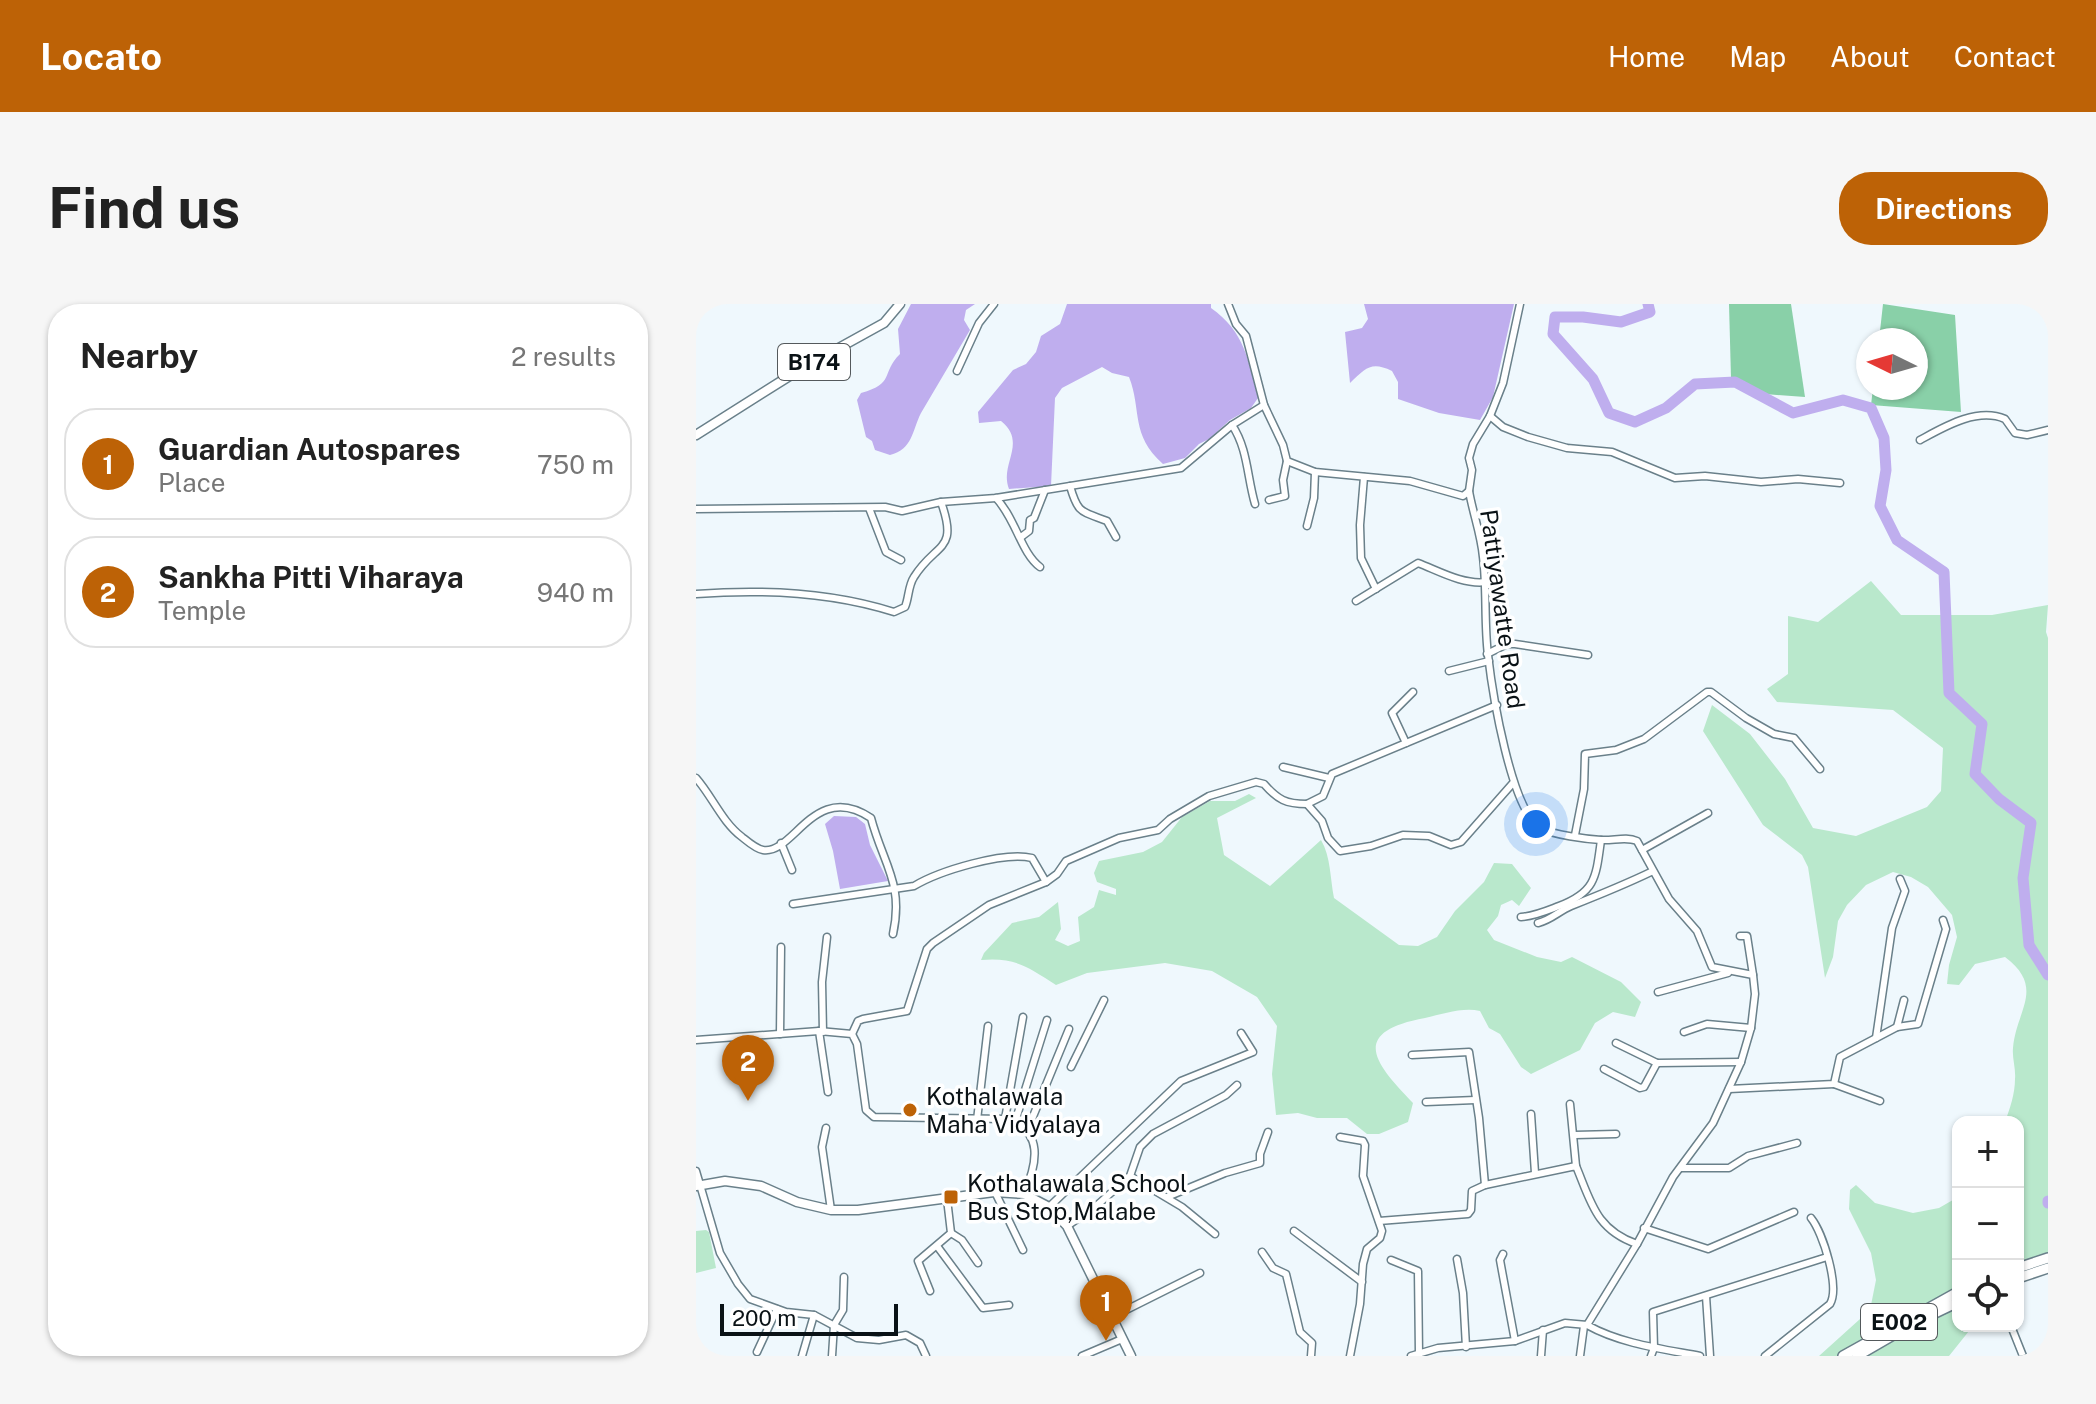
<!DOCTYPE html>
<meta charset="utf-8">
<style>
body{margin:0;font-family:"Public Sans",sans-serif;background:#f6f6f6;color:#222}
.controls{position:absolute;right:24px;bottom:24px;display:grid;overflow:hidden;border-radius:16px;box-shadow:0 2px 6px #0004}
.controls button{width:72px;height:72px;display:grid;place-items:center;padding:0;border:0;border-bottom:2px solid #e0e0e0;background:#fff;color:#222;font:40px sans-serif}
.compass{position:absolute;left:1160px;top:24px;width:72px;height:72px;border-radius:50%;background:#fff;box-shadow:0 2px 6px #0004;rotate:275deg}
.scale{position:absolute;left:24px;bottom:20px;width:178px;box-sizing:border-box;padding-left:8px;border:4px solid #0a1216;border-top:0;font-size:22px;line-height:28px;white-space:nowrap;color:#0a1216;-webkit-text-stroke:6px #fff;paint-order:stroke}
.you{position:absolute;left:840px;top:520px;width:28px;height:28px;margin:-20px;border:6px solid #fff;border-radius:50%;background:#1a73e8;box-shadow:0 0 0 12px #1a73e833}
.badge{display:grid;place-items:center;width:52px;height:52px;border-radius:50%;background:#bd6206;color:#fff;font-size:26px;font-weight:700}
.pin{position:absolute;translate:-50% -66px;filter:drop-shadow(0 2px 4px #0008)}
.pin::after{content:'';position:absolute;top:42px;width:28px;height:24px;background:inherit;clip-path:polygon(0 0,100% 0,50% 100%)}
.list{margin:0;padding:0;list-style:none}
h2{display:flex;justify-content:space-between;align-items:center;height:104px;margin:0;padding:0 32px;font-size:34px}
h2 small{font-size:26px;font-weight:400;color:#767676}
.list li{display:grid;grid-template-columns:52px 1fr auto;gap:24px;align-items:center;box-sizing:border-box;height:112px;margin:0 16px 16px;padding:0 16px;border:2px solid #e0e0e0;border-radius:32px}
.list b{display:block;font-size:30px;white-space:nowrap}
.list p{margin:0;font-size:26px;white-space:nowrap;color:#767676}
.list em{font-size:26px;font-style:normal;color:#767676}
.icon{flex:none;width:44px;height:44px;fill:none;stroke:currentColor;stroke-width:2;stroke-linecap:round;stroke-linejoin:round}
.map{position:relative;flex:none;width:1352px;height:1052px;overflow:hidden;border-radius:32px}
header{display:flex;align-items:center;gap:48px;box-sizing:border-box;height:112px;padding:0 40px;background:#bd6206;color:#fff}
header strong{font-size:38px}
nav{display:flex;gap:44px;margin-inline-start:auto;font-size:28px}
.intro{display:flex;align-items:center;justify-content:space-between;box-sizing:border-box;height:192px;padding:0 48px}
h1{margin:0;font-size:56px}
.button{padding:20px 36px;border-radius:32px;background:#bd6206;color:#fff;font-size:28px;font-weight:700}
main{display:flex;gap:48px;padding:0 48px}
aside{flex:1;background:#fff;border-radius:32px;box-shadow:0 2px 6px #0004}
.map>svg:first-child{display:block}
.green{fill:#b9e8cc}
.forest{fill:#89d0a8}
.water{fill:#bfaeee}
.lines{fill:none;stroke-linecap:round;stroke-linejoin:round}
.river{stroke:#bfaeee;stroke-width:11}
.minor-casing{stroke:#6a808a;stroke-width:9}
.major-casing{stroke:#6a808a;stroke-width:11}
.highway-casing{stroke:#6a808a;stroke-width:12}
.minor{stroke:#fff;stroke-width:6}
.major{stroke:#fff;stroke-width:8}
.highway{stroke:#fff;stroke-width:9}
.poi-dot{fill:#bd6206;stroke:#fff;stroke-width:3}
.labels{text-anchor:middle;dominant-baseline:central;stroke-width:7;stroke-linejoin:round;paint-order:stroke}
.shield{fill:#fff;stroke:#54595c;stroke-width:2}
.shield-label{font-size:22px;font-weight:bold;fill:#0a1216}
.street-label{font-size:24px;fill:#0a1216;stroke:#fff}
.poi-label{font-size:24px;fill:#0a1216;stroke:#fff;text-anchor:start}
</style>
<header>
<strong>Locato</strong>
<nav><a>Home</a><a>Map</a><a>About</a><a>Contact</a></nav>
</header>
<div class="intro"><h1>Find us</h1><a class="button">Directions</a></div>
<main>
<aside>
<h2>Nearby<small>2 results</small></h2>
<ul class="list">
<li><span class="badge">1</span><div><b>Guardian Autospares</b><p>Place</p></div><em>750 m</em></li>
<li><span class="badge">2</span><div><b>Sankha Pitti Viharaya</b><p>Temple</p></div><em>940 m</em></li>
</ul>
</aside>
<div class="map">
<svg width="1352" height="1052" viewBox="0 0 1352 1052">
<rect width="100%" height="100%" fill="#eff8fd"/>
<!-- green -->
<g class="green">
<path d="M1175 277 1205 311H1296L1352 301 1350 328 1352 334V954L1342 958 1322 976V818H1309C1314 804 1319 790 1319 775 1320 765 1316 754 1317 744 1320 706 1350 684 1309 653L1279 660 1263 681 1251 680 1253 661 1261 633 1256 611 1232 583 1215 573 1197 568 1170 581 1151 601 1142 617 1137 653 1129 674 1112 563 1106 551 1067 521 1007 427 1016 401 1054 430 1089 475 1117 524 1160 532 1231 503 1245 487 1247 444 1197 406 1081 398 1071 385 1092 370V312L1122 318Z"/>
<path d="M553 490 560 494 521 514 528 551 574 582 625 536C635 553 634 575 638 594L703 641 722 642 741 633 759 607 788 578 798 559 816 560 835 584 823 602 816 596 805 601 802 612 791 626 798 636 841 653 865 658 876 653 925 678 945 698 939 713 917 708 899 719 884 746 835 770 825 763 804 730 793 724 784 707C767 703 747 710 729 714 653 728 678 759 717 799L712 818 683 830H671L651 814H621L602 809 580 811 576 770 581 722 561 693 516 667 469 659 391 669 360 681C332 663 319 653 285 656L288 649 316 619 343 613 362 598 365 625 359 636 372 642 384 637 382 613 398 603 403 586 420 591V585L401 578 398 569 403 557 447 548 466 538 486 513 514 497H539Z"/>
<path d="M1160 881 1179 899 1217 909 1243 904 1262 893V1022H1277L1253 1052H1123L1174 1006 1180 976 1175 949 1153 905 1154 886Z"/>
<path d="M10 926 13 928 20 964 0 969V927Z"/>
</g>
<!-- forest -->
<g class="forest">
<path d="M1033 0H1095L1109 93 1069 90 1035 74Z"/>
<path d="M1187 0 1259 11 1265 108 1175 101 1177 84H1220V36H1183Z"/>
</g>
<!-- water -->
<g class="water">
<path d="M215 0H279L270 6 268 16 274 26 225 109C216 127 217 145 194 151L179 146 176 137 170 133 161 96 165 89C200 79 184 70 204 50L202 25Z"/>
<path d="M371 0H515V4C549 28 552 56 562 94L555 104 534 116 513 135 503 140 489 154 467 160C434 131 446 106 433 73L416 69 406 63 366 84 359 94 355 182 313 185C303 160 332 139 305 117L283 119 282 108 317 66 330 60 340 48 345 32 364 20Z"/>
<path d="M668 0H818L797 93 784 116 743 109 702 95V78L696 67C675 57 670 64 654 79L649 28 666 24 672 15Z"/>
<path d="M138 512 160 513 169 520 174 541 192 577 144 585 137 547 129 520Z"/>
</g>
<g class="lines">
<!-- river -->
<g class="river">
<path d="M952 0 954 8 925 18 887 13H859L857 30 897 75 913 109 939 118 970 104 999 80 1039 78 1097 109 1147 96 1175 104 1188 134 1190 166 1184 202 1201 236 1248 268 1253 389 1286 420 1279 470 1303 495 1335 519 1327 574 1333 641 1352 671"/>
<path d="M1352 897V899"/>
</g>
<!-- minor casing -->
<g class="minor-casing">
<g id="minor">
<path d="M532 0 540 20 550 32 568 101 587 141 591 157 619 168 714 177 767 192 773 187C777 210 785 230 787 253 791 286 788 319 792 351 796 386 815 508 845 524 857 531 890 535 905 536 917 537 930 532 941 537L973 595 1001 627 1016 663 1057 671 1059 690 1055 724 1045 758 1017 819 977 873 941 940 891 1021C925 1040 967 1045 1004 1052"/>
<path d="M261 67 283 19 298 0"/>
<path d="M794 112 807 123 832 133 871 144 916 148 979 174 1009 172 1065 178 1102 175 1144 179"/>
<path d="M536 121C552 145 551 173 559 200"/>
<path d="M1224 136C1248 123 1281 103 1309 115L1319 129 1331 131 1352 126"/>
<path d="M668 173 664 221 665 254 680 285"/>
<path d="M374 182C382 210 385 207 411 217L420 233"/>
<path d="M773 187 776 166 773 154 777 140 794 112 807 79 824 0"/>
<path d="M300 194C320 215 325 249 344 263"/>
<path d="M573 196 589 192 587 176 591 157"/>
<path d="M173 204 190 248 205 256"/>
<path d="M0 205 189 203 206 207 245 198 300 194 485 164 536 121 568 101"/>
<path d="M611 222 618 194 619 168"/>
<path d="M325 233 333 227 334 216 338 214 349 186"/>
<path d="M0 290C66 285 135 288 198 308L209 303C213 294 212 282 218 273 240 238 263 248 245 198"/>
<path d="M660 297 722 259C743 267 767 281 790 278"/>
<path d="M791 350 811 340H819L892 351"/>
<path d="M753 367 793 357"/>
<path d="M801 401 636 470 627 492 611 500 626 517 632 534 644 547 675 542 707 531 733 532 755 541 765 538 817 479"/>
<path d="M710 439 696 409 717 388"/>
<path d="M587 463 633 474"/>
<path d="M0 474C16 492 26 518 46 533 51 537 60 545 67 546 98 551 118 476 175 514 187 560 208 579 197 630"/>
<path d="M879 531 888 485 889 450 920 446 948 435 1011 388H1015L1050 414 1078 430 1098 434 1124 465"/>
<path d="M85 539 96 566"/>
<path d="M946 546 1012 509"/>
<path d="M97 600 218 582C243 567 308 547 336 554L350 578"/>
<path d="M825 613C839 612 850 607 863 602 900 588 900 573 905 536"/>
<path d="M842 619C855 616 863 607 875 602 903 591 930 580 957 567"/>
<path d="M1044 632H1051L1057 671"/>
<path d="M962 688 1032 669"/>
<path d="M1201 723 1208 696"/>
<path d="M123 727 132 788"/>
<path d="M127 728 126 678 131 633"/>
<path d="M988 728 1011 720 1055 724"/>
<path d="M84 730 85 643"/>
<path d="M156 730 162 717 167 715 211 707 231 645 237 639 293 601 350 578 361 570 370 557 423 534 462 526 474 515 513 492 560 478 568 480C582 496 590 500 611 500"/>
<path d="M1180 734 1196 624 1209 587 1204 575"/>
<path d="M0 736 123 727 156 730 161 740 170 806 178 813 309 815C349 826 341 860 328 890"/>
<path d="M716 751 773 748 783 814 789 881"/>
<path d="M961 759 1045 758"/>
<path d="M375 763 408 696"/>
<path d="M908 765 944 784 948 783 961 759 920 739"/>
<path d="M1138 780 1184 797"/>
<path d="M1033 785 1138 780 1144 753 1201 723 1222 720 1250 625 1247 616"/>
<path d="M730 798 779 796"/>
<path d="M874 800 880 862"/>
<path d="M835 810 839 869"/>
<path d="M309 815 327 713"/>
<path d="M281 816 292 722"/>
<path d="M319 818 351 716"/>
<path d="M130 824 126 843 135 906"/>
<path d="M331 827 373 725"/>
<path d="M879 831 920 830"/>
<path d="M644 833 667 837 669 841 667 872 686 927 684 934 671 945 667 960 664 1000 654 1052"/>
<path d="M985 864H1033L1052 852 1101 839"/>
<path d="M0 867 24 949 42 980 54 995 90 1008 118 1011 161 1034 183 1036 210 1031 224 1039 230 1052"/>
<path d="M434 872 486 903 519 930"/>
<path d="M299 888 327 946"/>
<path d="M471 893 529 869 564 859V850L572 828"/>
<path d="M353 903 485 777 557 748 545 729"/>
<path d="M683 917 772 910 775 906 776 887 789 881 880 862C895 898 900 926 941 940"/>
<path d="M371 922 399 903 434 872 444 843 457 830 530 791 541 781"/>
<path d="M948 924 1012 945 1098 908"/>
<path d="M598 927 666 978"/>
<path d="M255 929 266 936 282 959"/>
<path d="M241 942 287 1004 313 1001"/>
<path d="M566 948 577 964 590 970 604 1028 616 1039 615 1052"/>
<path d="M807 950 804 956 806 967 819 1037"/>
<path d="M761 955 767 989 770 1043"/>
<path d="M695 956 722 967 723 1050"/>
<path d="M234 987 222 957 255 929 251 895"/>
<path d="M1010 992 1014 1052"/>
<path d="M416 1013 504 969"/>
<path d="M1315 1022 1327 1052"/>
<path d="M61 1048 81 1005"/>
<path d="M106 1052 118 1011"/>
<path d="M136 1052 138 1021 147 1006 148 973"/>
<path d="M386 1052 426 1035"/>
<path d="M715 1052 742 1044 819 1037 869 1019 891 1021"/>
<path d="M845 1052 847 1026"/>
<path d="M884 1052 888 1022"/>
<path d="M955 1052 958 1044 957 1008 1131 953"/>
<path d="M1069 1052 1134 1000C1144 983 1127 929 1115 914"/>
</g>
</g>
<!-- major casing -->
<g class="major-casing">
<g id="major">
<path d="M0 131 103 66 188 19 204 0"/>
<path d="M0 882 29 877 65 882 101 898 135 906H162L298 888 328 890 353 903 371 922 435 1052"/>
</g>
</g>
<!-- highway casing -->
<g class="highway-casing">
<g id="highway">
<path d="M1322 964 1352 954"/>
<path d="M1322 974 1352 964"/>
<path d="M1147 1052 1262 988"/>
<path d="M1161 1052 1216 1020 1262 998"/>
</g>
</g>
<!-- minor -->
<use href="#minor" class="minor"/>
<!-- major -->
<use href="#major" class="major"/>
<!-- highway -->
<use href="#highway" class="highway"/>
</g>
<!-- markers -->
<g class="poi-dot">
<circle cx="214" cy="806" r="8"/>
<rect x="247" y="885" width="16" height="16" rx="4"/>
</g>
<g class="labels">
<!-- shield labels -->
<g class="shield">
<rect x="82" y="40" width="72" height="36" rx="6"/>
<rect x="1165" y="1000" width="76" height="36" rx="6"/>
</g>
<g class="shield-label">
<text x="118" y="58">B174</text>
<text x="1203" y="1018">E002</text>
</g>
<!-- street labels -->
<g class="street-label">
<text transform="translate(807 305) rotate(82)">Pattiyawatte Road</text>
</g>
<!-- poi labels -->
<g class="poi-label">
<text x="230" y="792">Kothalawala<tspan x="230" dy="28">Maha Vidyalaya</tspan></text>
<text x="271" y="879">Kothalawala School<tspan x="271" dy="28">Bus Stop,Malabe</tspan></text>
</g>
</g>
</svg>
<div class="controls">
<button>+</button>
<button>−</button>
<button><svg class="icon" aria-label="locate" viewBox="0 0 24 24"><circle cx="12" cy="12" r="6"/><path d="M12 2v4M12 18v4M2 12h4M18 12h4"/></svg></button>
</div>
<svg class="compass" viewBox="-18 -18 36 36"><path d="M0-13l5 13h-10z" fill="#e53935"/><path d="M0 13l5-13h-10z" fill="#767676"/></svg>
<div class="scale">200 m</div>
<div class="you"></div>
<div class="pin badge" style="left:410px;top:1037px">1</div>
<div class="pin badge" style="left:52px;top:797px">2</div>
</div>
</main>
